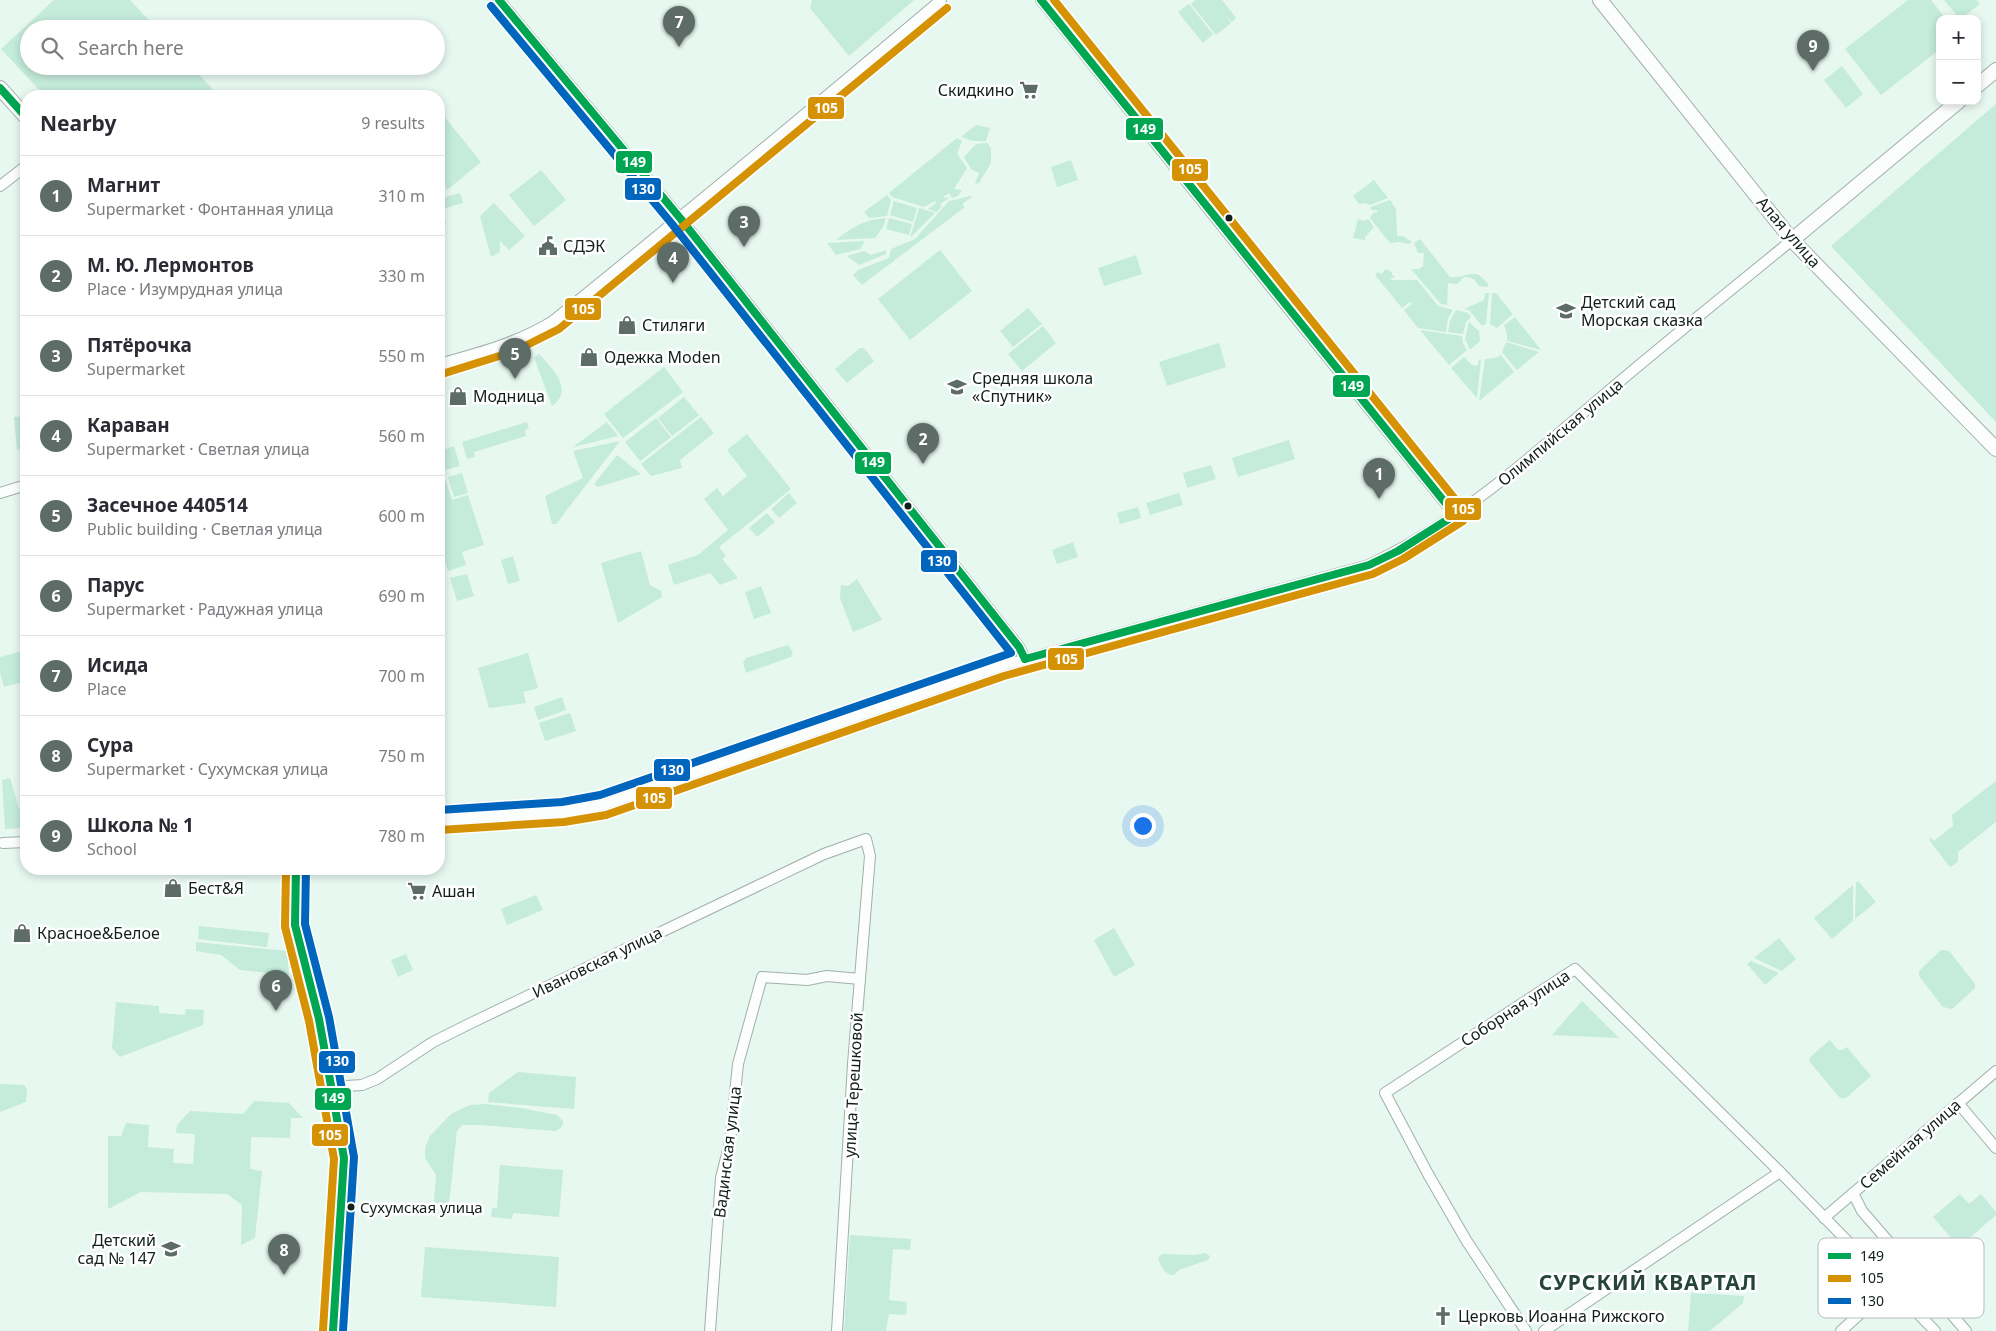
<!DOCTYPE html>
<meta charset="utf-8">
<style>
body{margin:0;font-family:"Noto Sans",sans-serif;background:#f2f2f3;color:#2b2b33}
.controls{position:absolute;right:15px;top:15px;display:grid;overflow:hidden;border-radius:10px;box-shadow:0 2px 8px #0003}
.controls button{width:45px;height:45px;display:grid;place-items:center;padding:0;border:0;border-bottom:1px solid #e1e1e2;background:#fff;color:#2b2b33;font:25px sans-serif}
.you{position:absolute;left:1142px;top:825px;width:18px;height:18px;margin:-12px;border:4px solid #fff;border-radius:50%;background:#1a73e8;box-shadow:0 0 0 8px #1a73e833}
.badge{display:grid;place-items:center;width:32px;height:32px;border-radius:50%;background:#5d6c66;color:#fff;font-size:16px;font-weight:700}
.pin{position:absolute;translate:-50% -41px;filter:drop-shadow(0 1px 2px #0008)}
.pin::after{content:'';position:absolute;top:26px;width:18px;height:15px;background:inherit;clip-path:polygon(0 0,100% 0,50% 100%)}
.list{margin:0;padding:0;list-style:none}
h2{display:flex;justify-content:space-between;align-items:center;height:65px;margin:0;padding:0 20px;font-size:21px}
h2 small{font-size:16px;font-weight:400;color:#7c7c81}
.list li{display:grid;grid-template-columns:32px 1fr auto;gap:15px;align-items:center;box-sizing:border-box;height:80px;padding:0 20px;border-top:1px solid #e1e1e2}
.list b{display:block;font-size:19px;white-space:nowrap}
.list p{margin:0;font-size:16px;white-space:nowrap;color:#7c7c81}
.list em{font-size:16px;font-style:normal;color:#7c7c81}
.icon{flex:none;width:28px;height:28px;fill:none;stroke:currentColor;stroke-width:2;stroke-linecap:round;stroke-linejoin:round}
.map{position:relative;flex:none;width:1996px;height:1331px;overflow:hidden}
.search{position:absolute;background:#fff;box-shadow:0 2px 8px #0003;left:20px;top:20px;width:425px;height:55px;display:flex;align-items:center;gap:12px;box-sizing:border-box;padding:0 18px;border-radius:28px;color:#7c7c81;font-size:19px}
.panel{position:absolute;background:#fff;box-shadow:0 2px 8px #0003;left:20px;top:90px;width:425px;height:785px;border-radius:20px}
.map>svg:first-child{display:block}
.green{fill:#c4ebdb}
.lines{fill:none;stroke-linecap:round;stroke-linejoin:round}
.street-casing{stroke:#a1afa9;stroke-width:12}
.secondary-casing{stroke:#a1afa9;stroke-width:16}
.street{stroke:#fbfefd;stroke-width:10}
.secondary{stroke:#fbfefd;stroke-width:14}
.bus-1-casing{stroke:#fff;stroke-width:11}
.bus-2-casing{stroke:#fff;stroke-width:11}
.bus-3-casing{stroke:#fff;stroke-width:11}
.bus-1{stroke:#00a651;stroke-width:8}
.bus-2{stroke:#d59204;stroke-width:8}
.bus-3{stroke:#0065bd;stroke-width:8}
.bus-dot{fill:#12201b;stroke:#fff;stroke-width:2}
.labels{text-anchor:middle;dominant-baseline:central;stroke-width:5;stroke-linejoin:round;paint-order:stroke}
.bus-label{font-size:15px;fill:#12201b;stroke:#fff;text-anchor:start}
.poi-label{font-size:16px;fill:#12201b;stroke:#fff;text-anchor:start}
.street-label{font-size:16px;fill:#12201b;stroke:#fff}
.district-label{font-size:21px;font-weight:bold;letter-spacing:1px;fill:#26453a;stroke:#fff}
.key{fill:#fff;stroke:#b8bcbb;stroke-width:1}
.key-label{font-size:14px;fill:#12201b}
.line-badge{stroke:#fff;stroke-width:2}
.badge-label{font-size:14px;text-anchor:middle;font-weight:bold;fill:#fff}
</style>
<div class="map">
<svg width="1996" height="1331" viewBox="0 0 1996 1331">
<rect width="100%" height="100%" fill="#e7f8f0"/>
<!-- green -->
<g class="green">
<path d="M54 0H130L157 29H29V66H191L219 96H45L1 49Z"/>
<path d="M812 0H914L849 56 810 8Z"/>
<path d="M1196 0H1222L1236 18 1232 22 1226 16 1231 23 1216 35 1191 4Z"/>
<path d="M1908 0H1931L1946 19H1940V49L1881 95 1845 49Z"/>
<path d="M1944 0H1976L1980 4 1960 19Z"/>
<path d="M1189 4 1213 34 1203 43 1178 12Z"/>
<path d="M1842 66 1863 94 1846 108 1824 80Z"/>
<path d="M1996 104V422L1831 246Z"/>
<path d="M439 110 481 162 447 190 439 170Z"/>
<path d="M976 125 990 128 986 141H973L961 137Z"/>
<path d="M957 138 962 141 957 154 967 168 954 189 962 190 958 196 952 198 949 193 943 197 945 198 948 197V199L940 204 942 206 937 212 928 209 936 203 935 201 924 207 892 197 889 193Z"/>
<path d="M987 143 991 148V163L979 183 975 184 979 173 971 169 964 157 976 144Z"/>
<path d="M1071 160 1078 180 1057 187 1051 167Z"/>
<path d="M541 170 566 200 534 226 509 195Z"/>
<path d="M1374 180 1388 198 1370 205 1366 203 1359 204 1353 196Z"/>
<path d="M460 193 463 203 442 209 446 224 439 226V199Z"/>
<path d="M887 195 891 200 887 216 869 218 864 212Z"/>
<path d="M971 196 972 197 962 204 965 207 862 285 853 275 858 270 889 258 891 249 915 239 949 201Z"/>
<path d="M1390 200 1396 209 1397 236H1403L1412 242 1409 244 1399 242 1390 243 1370 218 1373 213 1377 212V210H1371V207Z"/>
<path d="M894 201 917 208 913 222 890 215Z"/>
<path d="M494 203 525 236 509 250 500 241V252L491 257 480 216Z"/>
<path d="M919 208 935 213 910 238Z"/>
<path d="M886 218 883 227 875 238 836 240C854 226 863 220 886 218Z"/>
<path d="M889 218 912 224 909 235 886 229Z"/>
<path d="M1358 219 1364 221 1368 219 1374 227 1365 237V240L1353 238Z"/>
<path d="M1420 239 1450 277C1466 279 1475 265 1488 284V287L1479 286C1475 279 1472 277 1464 277L1457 284 1448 283 1447 305 1441 304 1411 269H1419L1423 266 1424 253H1418L1414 243Z"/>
<path d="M865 241 860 249 836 255 827 243Z"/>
<path d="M886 250V254L859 265 847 256 864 251 871 255Z"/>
<path d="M940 250 972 291 910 340 878 299Z"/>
<path d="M1136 255 1142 274 1104 286 1098 268Z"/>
<path d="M1386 269 1392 272V275L1395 276 1390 280H1417L1438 306 1453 310 1448 318 1446 332 1418 328 1404 310 1412 304 1410 302 1402 308 1375 275 1378 272 1381 274Z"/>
<path d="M1485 293H1489L1486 324 1482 326 1469 310 1464 309 1484 300Z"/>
<path d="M1492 293H1496L1513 314 1497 328 1490 324Z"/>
<path d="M1028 308 1042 324 1013 347 1000 331Z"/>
<path d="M1456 310 1468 313 1471 317 1466 322 1463 334 1448 332 1450 321Z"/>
<path d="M1515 317 1541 350 1507 341V334L1504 325Z"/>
<path d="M1469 322 1479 331 1480 341 1470 350 1465 339Z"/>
<path d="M1043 326 1056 343 1022 371 1008 354Z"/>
<path d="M1420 330 1462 336 1463 343 1467 350 1449 365Z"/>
<path d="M1506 342 1539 352 1517 370 1502 352Z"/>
<path d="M1219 343 1226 367 1167 386 1159 362Z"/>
<path d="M860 348H864L874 361 847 383 835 369Z"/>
<path d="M539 354C552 368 575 390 552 406L534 357Z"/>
<path d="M1501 355 1514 372 1479 401 1485 359 1495 358Z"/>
<path d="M1464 357 1472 365 1477 366 1479 360H1481L1477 398 1451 368Z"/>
<path d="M664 367 683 392 623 438 604 414Z"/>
<path d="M684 397 699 415 672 436 658 418Z"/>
<path d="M26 416V447L17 450 14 417Z"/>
<path d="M701 417 714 433 680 460 682 468 651 476 641 464Z"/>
<path d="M656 418 671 437 640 461 625 442Z"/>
<path d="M527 422 529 428 525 430 526 436 474 452 475 457 467 459 462 442Z"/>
<path d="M607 422 618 436 573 447Z"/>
<path d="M747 434 791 489 719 547 726 556 722 559 738 578 720 585 710 573 674 585 668 565 698 555 728 530 704 499 717 488 723 496 747 476 727 450Z"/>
<path d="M1289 440 1295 459 1238 477 1232 458Z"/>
<path d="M620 441 556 524H552L545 496 583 478 573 451Z"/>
<path d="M454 446 460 466 446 470 440 451Z"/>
<path d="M617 455 641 474 598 487 594 484Z"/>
<path d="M1211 465 1216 479 1187 488 1183 473Z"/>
<path d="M462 473 468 493 454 497 448 477Z"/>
<path d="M445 479 452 500 468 495 484 545 462 552 466 565 448 571 439 543V481Z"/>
<path d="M789 493 797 503 779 518 771 509Z"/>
<path d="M1179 493 1183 505 1150 515 1146 503Z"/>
<path d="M1138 507 1141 518 1120 524 1117 513Z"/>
<path d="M767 513 775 522 757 537 749 528Z"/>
<path d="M1073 542 1078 557 1057 564 1052 550Z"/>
<path d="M641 551 650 585 661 591 662 597 618 623 601 563Z"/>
<path d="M513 556 520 581 508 584 501 560Z"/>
<path d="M467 574 474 596 457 601 450 578Z"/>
<path d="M857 579 882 620 853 632 840 598 841 585 848 586Z"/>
<path d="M761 586 771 613 754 619 745 592Z"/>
<path d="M788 645 793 653 791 657 746 673 743 663 746 658Z"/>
<path d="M26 650V681L4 687 0 672V657Z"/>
<path d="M528 653 538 688 523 692 526 703 489 708 478 668Z"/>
<path d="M562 697 566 710 538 720 534 707Z"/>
<path d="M570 713 576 731 545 741 539 723Z"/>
<path d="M10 778 19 809 26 807V828L5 829 2 780Z"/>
<path d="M1996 781V822L1958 852V862L1950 867 1929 840 1931 838 1934 841 1953 826 1952 815Z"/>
<path d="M1858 881 1876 902 1855 919 1856 883Z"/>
<path d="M1853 885V921L1832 939 1814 918Z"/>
<path d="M536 895 543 910 507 925 501 909Z"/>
<path d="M199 926 269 933 267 947 198 939Z"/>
<path d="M1114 928 1135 965 1114 977 1094 940Z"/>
<path d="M1779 938 1796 959 1782 971 1754 958Z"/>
<path d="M196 942 287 951 289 975 240 970 221 955 196 951Z"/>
<path d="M1941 950 1949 951 1975 984V988L1952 1009 1943 1007 1919 976V971Z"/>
<path d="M406 954 413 970 398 977 391 960Z"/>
<path d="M1751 961 1779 973 1765 985 1747 964Z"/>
<path d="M1582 1001 1619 1038 1552 1035Z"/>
<path d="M116 1002 159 1006V1013L185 1015 186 1009 204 1010 203 1025 120 1057 112 1048Z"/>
<path d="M1830 1040 1838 1050H1843L1847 1047 1871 1076 1846 1098H1840L1809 1061 1810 1057Z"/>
<path d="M518 1072 576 1077 574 1109 488 1102 489 1093Z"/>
<path d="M0 1084 24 1085 27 1089 26 1102 0 1112Z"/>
<path d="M254 1101 289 1103 303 1118H291L290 1138 251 1137 250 1169 262 1171 255 1238 241 1245 242 1205 227 1194 141 1192 108 1209V1136H121L126 1123 149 1125 148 1147 174 1149 173 1163 193 1164 195 1134 176 1133 177 1125 190 1111 243 1114Z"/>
<path d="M485 1104 521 1108 557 1115 563 1121C563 1127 560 1129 555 1131L480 1125H462L457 1131 450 1195 448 1204 440 1206 434 1201 436 1175 425 1158V1148L430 1136 451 1114 470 1105Z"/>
<path d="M500 1165 563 1170 559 1217 513 1213 512 1219 491 1217 492 1208H497Z"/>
<path d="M1960 1194 1969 1204 1981 1194 1996 1212V1215L1959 1247 1933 1217Z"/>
<path d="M850 1235 911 1239 910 1250 893 1249 889 1300 907 1302 906 1315 889 1314 886 1331H844Z"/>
<path d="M425 1247 559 1257 556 1307 421 1297Z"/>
<path d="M1205 1253 1210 1256 1208 1260 1179 1270 1174 1275C1164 1275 1161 1266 1158 1258L1162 1254 1194 1255Z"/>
<path d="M1691 1293 1744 1296 1743 1303 1710 1331H1688Z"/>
</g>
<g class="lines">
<!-- street casing -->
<g class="street-casing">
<g id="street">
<path d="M499 0 680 218 1019 647 1025 659"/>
<path d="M1041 0C1179 172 1316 344 1455 515"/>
<path d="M0 186 26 166"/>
<path d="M439 364C479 353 517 343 553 321 684 215 813 108 941 0"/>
<path d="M0 493 26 485"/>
<path d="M439 820 563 812 603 805 1001 666 1369 565C1458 523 1531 457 1605 394 1666 342 1730 291 1792 240"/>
<path d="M3 843 26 842"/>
<path d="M332 1087 362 1085 377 1079 433 1042 471 1023 824 854 866 839 870 856 853 1064 837 1331"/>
<path d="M1958 1103 1996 1148"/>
<path d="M1853 1193 1862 1211 1966 1331"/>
<path d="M1824 1218 1996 1071"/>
<path d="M710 1331 721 1178 730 1142 738 1064 762 977 807 980 827 976 860 979"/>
<path d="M1526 1331 1466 1240 1428 1174 1385 1093 1575 969 1780 1172 1935 1331"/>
<path d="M1544 1331 1780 1172"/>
<path d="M1841 1331 1891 1286"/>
</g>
</g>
<!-- secondary casing -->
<g class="secondary-casing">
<g id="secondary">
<path d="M1600 0 1792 240 1996 449"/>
<path d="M1977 86 1996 70"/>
<path d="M0 88 26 117"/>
<path d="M1792 240 1959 101"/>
<path d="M296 869 295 925 319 1019 344 1158 333 1331"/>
</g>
</g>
<!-- street -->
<use href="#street" class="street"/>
<!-- secondary -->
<use href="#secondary" class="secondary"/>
<!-- bus-1 casing -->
<g class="bus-1-casing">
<g id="bus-1">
<path d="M499 0 680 218 1019 647 1025 659"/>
<path d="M1041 0 1455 515"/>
<path d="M0 88 26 117"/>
<path d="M1025 659 1369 565 1398 551 1455 515"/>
<path d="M296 869 295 925 319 1019 344 1158 333 1331"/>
</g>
</g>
<!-- bus-2 casing -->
<g class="bus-2-casing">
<g id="bus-2">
<path d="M442 374 515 351 559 329 947 8"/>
<path d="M440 830 564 822 606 815 1004 676 1373 574 1403 559 1463 521 1465 514 1463 509 1054 0"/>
<path d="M286 869 285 927 309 1021 334 1159 323 1330"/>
</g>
</g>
<!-- bus-3 casing -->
<g class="bus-3-casing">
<g id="bus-3">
<path d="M439 810 562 802 600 795 1011 653 672 224 491 6"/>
<path d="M306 869 305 924 329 1017 354 1157 343 1331"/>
</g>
</g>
<!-- bus-1 -->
<use href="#bus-1" class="bus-1"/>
<!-- bus-2 -->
<use href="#bus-2" class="bus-2"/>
<!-- bus-3 -->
<use href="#bus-3" class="bus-3"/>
</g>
<!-- icons -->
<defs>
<g id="supermarket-bare" transform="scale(1.5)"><path d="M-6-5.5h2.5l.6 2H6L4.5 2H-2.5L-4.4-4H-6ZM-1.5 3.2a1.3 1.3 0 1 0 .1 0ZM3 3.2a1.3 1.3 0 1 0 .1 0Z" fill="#5d6c66" stroke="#fff" stroke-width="2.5" paint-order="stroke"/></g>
<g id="civic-bare" transform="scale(1.5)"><path d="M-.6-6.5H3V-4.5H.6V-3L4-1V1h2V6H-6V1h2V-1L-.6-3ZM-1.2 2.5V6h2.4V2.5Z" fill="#5d6c66" stroke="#fff" stroke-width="2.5" paint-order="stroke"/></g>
<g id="school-bare" transform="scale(1.5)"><path d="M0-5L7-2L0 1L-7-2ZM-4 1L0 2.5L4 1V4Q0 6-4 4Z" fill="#5d6c66" stroke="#fff" stroke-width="2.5" paint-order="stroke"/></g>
<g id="shop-bare" transform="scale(1.5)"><path d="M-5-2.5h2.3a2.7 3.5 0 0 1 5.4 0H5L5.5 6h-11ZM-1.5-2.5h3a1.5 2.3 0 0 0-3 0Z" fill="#5d6c66" stroke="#fff" stroke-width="2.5" paint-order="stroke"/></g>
<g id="church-bare" transform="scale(1.5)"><path d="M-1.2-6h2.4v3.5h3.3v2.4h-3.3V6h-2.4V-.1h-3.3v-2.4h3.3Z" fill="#5d6c66" stroke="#fff" stroke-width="2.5" paint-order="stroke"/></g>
</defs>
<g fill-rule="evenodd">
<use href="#supermarket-bare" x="1029" y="90"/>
<use href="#civic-bare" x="548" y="246"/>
<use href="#school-bare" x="1566" y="311"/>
<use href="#shop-bare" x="627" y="325"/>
<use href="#shop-bare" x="589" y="357"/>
<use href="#school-bare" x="957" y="387"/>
<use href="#shop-bare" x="458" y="396"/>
<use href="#shop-bare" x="173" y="888"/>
<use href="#supermarket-bare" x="417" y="891"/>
<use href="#shop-bare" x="22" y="933"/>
<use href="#school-bare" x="171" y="1249"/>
<use href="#church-bare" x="1443" y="1316"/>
</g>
<!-- markers -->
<g class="bus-dot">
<circle cx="1229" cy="218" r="4.5"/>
<circle cx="908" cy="506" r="4.5"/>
<circle cx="351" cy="1207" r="4.5"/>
</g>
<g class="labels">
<!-- bus labels -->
<g class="bus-label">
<text x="360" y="1207">Сухумская улица</text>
</g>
<!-- poi labels -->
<g class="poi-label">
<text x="1014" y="90" text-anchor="end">Скидкино</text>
<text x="563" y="246">СДЭК</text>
<text x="1581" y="302">Детский сад<tspan x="1581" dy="18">Морская сказка</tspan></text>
<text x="642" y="325">Стиляги</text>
<text x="604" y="357">Одежка Moden</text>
<text x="972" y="378">Средняя школа<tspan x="972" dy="18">«Спутник»</tspan></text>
<text x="473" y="396">Модница</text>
<text x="188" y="888">Бест&amp;Я</text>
<text x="432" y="891">Ашан</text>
<text x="37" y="933">Красное&amp;Белое</text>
<text x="156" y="1240" text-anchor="end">Детский<tspan x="156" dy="18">сад № 147</tspan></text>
<text x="1458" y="1316">Церковь Иоанна Рижского</text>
</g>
<!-- street labels -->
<g class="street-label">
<text transform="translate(1789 232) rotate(49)">Алая улица</text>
<text transform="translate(1560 432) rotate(-40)">Олимпийская улица</text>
<text transform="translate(597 962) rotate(-26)">Ивановская улица</text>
<text transform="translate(1515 1008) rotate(-33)">Соборная улица</text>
<text transform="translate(853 1085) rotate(-87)">улица Терешковой</text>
<text transform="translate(1910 1144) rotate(-41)">Семейная улица</text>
<text transform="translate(727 1152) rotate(-83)">Вадинская улица</text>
</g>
<!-- district labels -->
<g class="district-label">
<text x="1648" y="1282">СУРСКИЙ КВАРТАЛ</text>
</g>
</g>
<!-- legend -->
<rect x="1818" y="1238" width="166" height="80" rx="8" class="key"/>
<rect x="1828" y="1253" width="23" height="6" fill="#00a651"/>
<rect x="1828" y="1275" width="23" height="7" fill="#d59204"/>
<rect x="1828" y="1298" width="23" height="6" fill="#0065bd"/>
<g class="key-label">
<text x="1860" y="1261">149</text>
<text x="1860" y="1283">105</text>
<text x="1860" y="1306">130</text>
</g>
<g class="line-badge">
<rect x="807" y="96" width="38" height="24" rx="5" fill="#d59204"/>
<rect x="1125" y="117" width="39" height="24" rx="5" fill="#00a651"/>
<rect x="615" y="150" width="38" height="24" rx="5" fill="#00a651"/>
<rect x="1171" y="158" width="38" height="24" rx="5" fill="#d59204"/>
<rect x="624" y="177" width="38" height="24" rx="5" fill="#0065bd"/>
<rect x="564" y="297" width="38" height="24" rx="5" fill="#d59204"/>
<rect x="1332" y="374" width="39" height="24" rx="5" fill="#00a651"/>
<rect x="854" y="451" width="38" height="24" rx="5" fill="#00a651"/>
<rect x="1444" y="497" width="38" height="24" rx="5" fill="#d59204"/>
<rect x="920" y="549" width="38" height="24" rx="5" fill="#0065bd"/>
<rect x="1047" y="647" width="38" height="24" rx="5" fill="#d59204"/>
<rect x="653" y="758" width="38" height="24" rx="5" fill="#0065bd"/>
<rect x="635" y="786" width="38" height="24" rx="5" fill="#d59204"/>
<rect x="318" y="1050" width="38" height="24" rx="5" fill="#0065bd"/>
<rect x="314" y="1087" width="38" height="24" rx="5" fill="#00a651"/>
<rect x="311" y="1123" width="38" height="24" rx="5" fill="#d59204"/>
</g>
<g class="badge-label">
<text x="826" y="113">105</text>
<text x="1144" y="134">149</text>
<text x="634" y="167">149</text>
<text x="1190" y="174">105</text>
<text x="643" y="194">130</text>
<text x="583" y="314">105</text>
<text x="1352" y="391">149</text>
<text x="873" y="467">149</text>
<text x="1463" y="514">105</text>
<text x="939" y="566">130</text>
<text x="1066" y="664">105</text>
<text x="672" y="775">130</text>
<text x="654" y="803">105</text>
<text x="337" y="1066">130</text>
<text x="333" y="1103">149</text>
<text x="330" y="1140">105</text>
</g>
</svg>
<div class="controls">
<button>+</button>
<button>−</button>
</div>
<div class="you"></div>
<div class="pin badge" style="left:1379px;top:499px">1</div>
<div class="pin badge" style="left:923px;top:464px">2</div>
<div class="pin badge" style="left:744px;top:247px">3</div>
<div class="pin badge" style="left:673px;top:283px">4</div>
<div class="pin badge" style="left:515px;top:379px">5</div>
<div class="pin badge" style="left:276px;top:1011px">6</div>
<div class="pin badge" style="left:679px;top:47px">7</div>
<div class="pin badge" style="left:284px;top:1275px">8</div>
<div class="pin badge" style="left:1813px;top:71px">9</div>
<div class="search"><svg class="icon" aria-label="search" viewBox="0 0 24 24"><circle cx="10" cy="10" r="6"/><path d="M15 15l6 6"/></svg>Search here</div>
<section class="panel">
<h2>Nearby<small>9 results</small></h2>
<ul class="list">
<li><span class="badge">1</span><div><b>Магнит</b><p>Supermarket · Фонтанная улица</p></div><em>310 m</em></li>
<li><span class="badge">2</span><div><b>М. Ю. Лермонтов</b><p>Place · Изумрудная улица</p></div><em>330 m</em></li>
<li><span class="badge">3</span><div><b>Пятёрочка</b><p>Supermarket</p></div><em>550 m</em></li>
<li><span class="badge">4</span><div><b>Караван</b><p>Supermarket · Светлая улица</p></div><em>560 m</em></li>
<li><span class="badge">5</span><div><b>Засечное 440514</b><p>Public building · Светлая улица</p></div><em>600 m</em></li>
<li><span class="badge">6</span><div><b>Парус</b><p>Supermarket · Радужная улица</p></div><em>690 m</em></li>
<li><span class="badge">7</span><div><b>Исида</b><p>Place</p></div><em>700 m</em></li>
<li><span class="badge">8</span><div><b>Сура</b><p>Supermarket · Сухумская улица</p></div><em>750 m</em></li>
<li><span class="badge">9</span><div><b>Школа № 1</b><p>School</p></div><em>780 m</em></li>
</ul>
</section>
</div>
